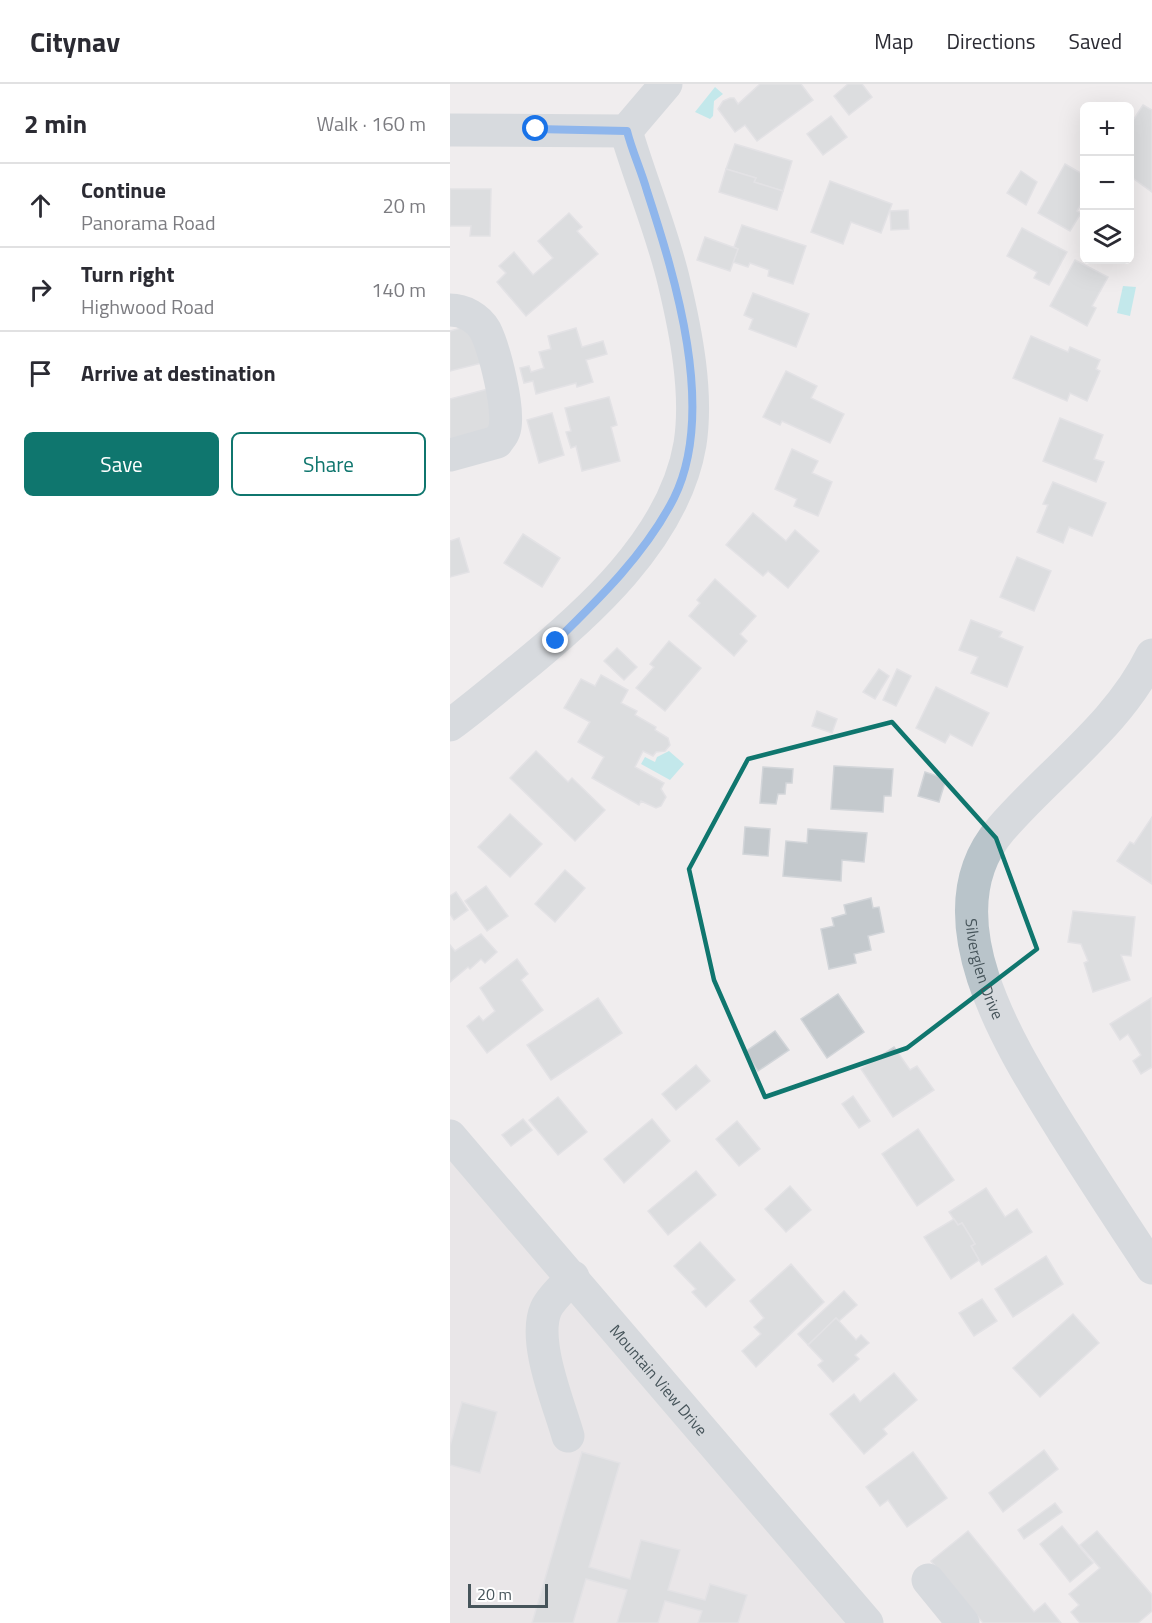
<!DOCTYPE html>
<meta charset="utf-8">
<style>
body{margin:0;font-family:"Titillium Web",sans-serif;background:#f7f7f7;color:#2b2b33}
.controls{position:absolute;right:18px;top:18px;display:grid;overflow:hidden;border-radius:9px;box-shadow:0 6px 24px #0002}
.controls button{width:54px;height:54px;display:grid;place-items:center;padding:0;border:0;border-bottom:2px solid #e1e1e2;background:#fff;color:#2b2b33;font:30px sans-serif}
.scale{position:absolute;left:18px;bottom:15px;width:80px;box-sizing:border-box;padding-left:6px;border:3px solid #46545a;border-top:0;font-size:16px;line-height:21px;white-space:nowrap;color:#46545a;-webkit-text-stroke:4px #fff;paint-order:stroke}
.stop{position:absolute;width:18px;height:18px;margin:-14px;border:4px solid #1a73e8;border-radius:50%;background:#fff}
.stop.end{background:#1a73e8;border-color:#fff;box-shadow:0 2px 6px #0008}
.list{margin:0;padding:0;list-style:none}
h2{display:flex;justify-content:space-between;align-items:center;height:78px;margin:0;padding:0 24px;font-size:26px}
h2 small{font-size:20px;font-weight:400;color:#7c7c81}
.list li{display:grid;grid-template-columns:39px 1fr auto;gap:18px;align-items:center;box-sizing:border-box;height:84px;padding:0 24px;border-top:2px solid #e1e1e2}
.list b{display:block;font-size:22px;white-space:nowrap}
.list p{margin:0;font-size:20px;white-space:nowrap;color:#7c7c81}
.list em{font-size:20px;font-style:normal;color:#7c7c81}
.actions{display:flex;gap:12px;padding:18px 24px}
.actions a{flex:1;padding:14px 0;border:2px solid #0f766e;border-radius:9px;text-align:center;font-size:21px;color:#0f766e}
.actions .main{background:#0f766e;color:#fff}
.icon{flex:none;width:33px;height:33px;fill:none;stroke:currentColor;stroke-width:2;stroke-linecap:round;stroke-linejoin:round}
.map{position:relative;flex:none;width:702px;height:1539px;overflow:hidden}
header{display:flex;align-items:center;gap:36px;box-sizing:border-box;height:84px;padding:0 30px;background:#fff;border-bottom:2px solid #e1e1e2}
header strong{font-size:28px}
nav{display:flex;gap:33px;margin-inline-start:auto;font-size:21px}
main{display:flex}
aside{flex:1;background:#fff}
.map>svg:first-child{display:block}
.education{fill:#e1dedf}
.water{fill:#8ce3e7}
.building{fill:#c4c9cd;stroke:#d2d5d9;stroke-width:1.5}
.lines{fill:none;stroke-linecap:round;stroke-linejoin:round}
.minor{stroke:#b9c4ca;stroke-width:33}
.route{stroke:#1a73e8;stroke-width:8}
.marked{fill:none;stroke:#0f766e;stroke-width:4.5;stroke-linejoin:round}
.labels{text-anchor:middle;dominant-baseline:central;stroke-width:5;stroke-linejoin:round;paint-order:stroke}
.street-label{font-size:16px;fill:#46545a;stroke:#fff}
</style>
<header>
<strong>Citynav</strong>
<nav><a>Map</a><a>Directions</a><a>Saved</a></nav>
</header>
<main>
<aside>
<h2>2 min<small>Walk · 160 m</small></h2>
<ul class="list">
<li><svg class="icon" aria-label="ahead" viewBox="0 0 24 24"><path d="M12 20V5M6 11l6-6 6 6"/></svg><div><b>Continue</b><p>Panorama Road</p></div><em>20 m</em></li>
<li><svg class="icon" aria-label="right" viewBox="0 0 24 24"><path d="M7 20v-9h11M14 6l5 5-5 5"/></svg><div><b>Turn right</b><p>Highwood Road</p></div><em>140 m</em></li>
<li><svg class="icon" aria-label="arrive" viewBox="0 0 24 24"><path d="M6 21V4h12l-3 4 3 4H6"/></svg><div><b>Arrive at destination</b></div></li>
</ul>
<div class="actions"><a class="main">Save</a><a>Share</a></div>
</aside>
<div class="map">
<svg width="702" height="1539" viewBox="0 0 702 1539">
<rect width="100%" height="100%" fill="#f0edee"/>
<!-- education -->
<path class="education" d="M0 1077 418 1539H0Z"/>
<!-- water -->
<g class="water">
<path d="M265 3 273 10 264 17 263 32 260 35 245 28Z"/>
<path d="M673 202 686 203 680 232 667 229Z"/>
<path d="M219 667 234 680 220 696 191 680 195 673 205 678 207 673Z"/>
</g>
<!-- building -->
<g class="building">
<path d="M310 0H351L363 16 307 57 295 41 285 48 268 25 273 17 280 14H284L288 20Z"/>
<path d="M398 0H412L422 13 399 31 384 12Z"/>
<path d="M693 21 702 26V108L680 92V41Z"/>
<path d="M381 32 397 53 373 71 357 50Z"/>
<path d="M285 60 342 77 333 107 304 98 306 94 276 85Z"/>
<path d="M615 80 634 91V115L627 127 631 129 620 147 588 129Z"/>
<path d="M276 85 306 94 304 98 333 107 327 126 269 108Z"/>
<path d="M571 87 587 98 576 121 557 109Z"/>
<path d="M380 97 442 120 431 149 401 138 393 160 361 148Z"/>
<path d="M0 105H41L40 152H20L21 142H0Z"/>
<path d="M458 126 459 145 441 146 440 127Z"/>
<path d="M119 129 132 143 127 147 148 170 76 232 47 198 56 189 49 182 64 168 83 191 103 174 88 157Z"/>
<path d="M292 141 356 162 343 200 318 192 319 186 300 179 298 183 283 178 288 165 284 163Z"/>
<path d="M572 144 617 168 599 201 584 194 587 188 557 172Z"/>
<path d="M255 153 288 165 280 187 247 176Z"/>
<path d="M625 176 658 193 642 222 646 224 637 242 600 222Z"/>
<path d="M303 209 359 230 346 263 299 245 303 235 294 231Z"/>
<path d="M22 241 32 279 0 287V247Z"/>
<path d="M126 244 132 263 153 257 157 270 136 276 143 298 127 303 126 299 86 310 83 297 74 299 70 284 79 282 81 288 94 284 89 268 101 265 98 252Z"/>
<path d="M581 252 618 268 620 263 650 276 646 285 650 287 637 317 620 309 617 317 563 294Z"/>
<path d="M336 287 367 302 361 314 394 330 380 359 332 337 330 341 313 333Z"/>
<path d="M38 305 48 343 0 355V315Z"/>
<path d="M159 313 167 341 161 343 170 377 132 387 126 362 121 364 116 348 121 347 115 324Z"/>
<path d="M102 329 114 371 89 379 77 336Z"/>
<path d="M610 334 653 351 644 375 654 378 646 398 593 377Z"/>
<path d="M342 365 368 377 362 389 382 398 368 432 344 422 347 415 325 405Z"/>
<path d="M603 398 656 419 642 452 619 443 613 459 587 448 598 421 593 420Z"/>
<path d="M303 429 336 457 345 446 369 467 338 504 318 487 313 492 276 461Z"/>
<path d="M73 450 110 474 92 503 54 479Z"/>
<path d="M9 454 19 488 0 493V457Z"/>
<path d="M567 473 601 487 584 527 550 513Z"/>
<path d="M265 495 306 532 290 550 297 557 284 572 239 532 250 519 247 516Z"/>
<path d="M521 536 552 548 549 553 573 563 557 603 521 589 528 573 509 566Z"/>
<path d="M219 557 251 584 215 627 186 604 204 583 200 580Z"/>
<path d="M167 564 187 583 174 596 154 577Z"/>
<path d="M429 585 439 592 425 615 413 608Z"/>
<path d="M447 585 461 592 446 622 433 616Z"/>
<path d="M151 591 178 606 171 619 187 627 185 631 206 643 205 646 218 654 220 661 215 667 206 668 203 672 193 667 185 683 214 699 211 705 216 713 211 722 206 724 191 717 189 721 142 694 154 673 128 658 140 638 114 624 131 595 145 602Z"/>
<path d="M486 603 539 629 522 662 500 650 495 659 466 644Z"/>
<path d="M367 627 387 635 382 649 362 642Z"/>
<path d="M86 667 118 698 122 694 155 726 125 757 60 694Z"/>
<path d="M384 682 443 685 441 712H434L433 728 381 725Z"/>
<path d="M313 683 343 685 342 699H336L335 710H328L326 720 310 719Z"/>
<path d="M475 688 496 695 489 718 468 712Z"/>
<path d="M60 730 92 760 60 793 28 763Z"/>
<path d="M702 733V800L667 777 680 758 684 760Z"/>
<path d="M295 743 320 745 318 772 293 770Z"/>
<path d="M358 745 417 749 414 778 392 776 391 797 333 792 336 757 357 759Z"/>
<path d="M115 786 135 804 105 838 85 820Z"/>
<path d="M36 802 58 832 37 847 15 817Z"/>
<path d="M6 808 18 826 4 836 0 830V812Z"/>
<path d="M421 814 423 824 429 823 434 848 418 852 421 866 404 870 406 879 379 885 371 845 384 842 382 834 396 830 394 821Z"/>
<path d="M623 827 685 833 681 872 671 871 680 896 643 908 634 879 638 877 631 860 618 858Z"/>
<path d="M31 850 47 868 35 879 31 875 20 885 18 883 0 898V861L5 867Z"/>
<path d="M67 875 78 890 71 896 93 926 37 969 17 942 29 932 33 937 45 927 30 904Z"/>
<path d="M388 910 414 948 377 974 351 935Z"/>
<path d="M148 914 172 949 101 996 77 961Z"/>
<path d="M701 914 702 983 691 990 683 977 691 971 678 950 670 956 660 940Z"/>
<path d="M325 947 339 966 308 987 295 968Z"/>
<path d="M444 963 460 986 467 982 484 1006 443 1033 411 985Z"/>
<path d="M246 981 260 997 226 1026 212 1010Z"/>
<path d="M403 1012 420 1037 409 1044 392 1020Z"/>
<path d="M108 1013 137 1048 108 1071 79 1036Z"/>
<path d="M73 1035 82 1046 61 1062 52 1051Z"/>
<path d="M202 1035 220 1057 174 1099 154 1075Z"/>
<path d="M287 1037 310 1065 289 1082 266 1055Z"/>
<path d="M468 1045 504 1096 467 1122 432 1070Z"/>
<path d="M246 1087 266 1111 218 1151 198 1127Z"/>
<path d="M340 1102 361 1126 336 1148 315 1125Z"/>
<path d="M536 1104 555 1133 567 1125 582 1148 532 1181 521 1162 525 1160 512 1139 508 1141 499 1128Z"/>
<path d="M504 1135 508 1141 512 1139 525 1160 521 1162 529 1176 501 1195 474 1153Z"/>
<path d="M250 1158 285 1196 256 1223 242 1208 246 1205 224 1182Z"/>
<path d="M596 1172 613 1200 563 1233 545 1205Z"/>
<path d="M341 1180 374 1218 306 1283 292 1267 311 1250 304 1243 314 1234 300 1217Z"/>
<path d="M394 1207 407 1221 389 1237 386 1234 358 1261 348 1250Z"/>
<path d="M532 1215 547 1237 524 1252 509 1229Z"/>
<path d="M623 1230 649 1259 590 1313 563 1284Z"/>
<path d="M386 1234 406 1256 411 1251 419 1259 405 1271 409 1275 383 1298 368 1281 373 1277 358 1261Z"/>
<path d="M444 1289 467 1316 433 1345 437 1350 414 1370 380 1330 404 1310 410 1318Z"/>
<path d="M12 1318 47 1328 30 1389 0 1381V1362Z"/>
<path d="M594 1366 608 1385 553 1428 539 1409Z"/>
<path d="M132 1368 170 1379 139 1483 180 1495 191 1456 230 1466 218 1506 255 1516 260 1500 297 1511 288 1539H248L252 1527 215 1517 208 1539H167L177 1506 136 1495 123 1539H82Z"/>
<path d="M463 1368 497 1414 457 1443 438 1416 430 1422 416 1403Z"/>
<path d="M605 1419 612 1428 574 1455 568 1446Z"/>
<path d="M612 1442 643 1479 620 1498 590 1460Z"/>
<path d="M518 1447 584 1528 595 1519 611 1539H533L481 1477Z"/>
<path d="M647 1447 702 1511V1527L688 1539H630L621 1528 629 1521 619 1510 650 1484 630 1461Z"/>
</g>
<g class="lines">
<!-- minor -->
<g class="minor">
<path d="M0 46 176 47 216 0"/>
<path d="M0 226C14 226 28 234 35 246 44 264 61 328 54 347 53 351 49 355 47 358L0 371"/>
<path id="s1" d="M702 571C668 641 601 687 551 745 475 833 564 968 613 1047 642 1093 672 1139 702 1184"/>
<path d="M0 641C22 625 43 607 64 590 135 533 224 455 240 360 248 309 236 248 224 198 212 147 191 98 176 47"/>
<path id="s2" d="M0 1052 417 1539"/>
<path d="M118 1352C109 1320 82 1257 96 1225 101 1214 114 1203 123 1193"/>
<path d="M478 1496 513 1539"/>
</g>
</g>
<g class="lines">
<!-- route -->
<path class="route" d="M86 45 177 47C182 67 191 86 197 107 225 193 267 327 224 414 196 469 150 514 106 557"/>
</g>
<!-- marked area -->
<path d="M0 0H702V1539H0ZM442 638 546 754 587 865 457 964 315 1013 264 896 239 785 298 675Z" fill="#f0edee" fill-opacity=".55" fill-rule="evenodd"/>
<path class="marked" d="M442 638 546 754 587 865 457 964 315 1013 264 896 239 785 298 675Z"/>
<g class="labels">
<!-- street labels -->
<g class="street-label">
<text stroke="none"><textPath href="#s1" startOffset="380">Silverglen Drive</textPath></text>
<text stroke="none"><textPath href="#s2" startOffset="321">Mountain View Drive</textPath></text>
</g>
</g>
</svg>
<div class="controls">
<button>+</button>
<button>−</button>
<button><svg class="icon" aria-label="layers" viewBox="0 0 24 24"><path d="M12 4l9 5-9 5-9-5zM3 14l9 5 9-5"/></svg></button>
</div>
<div class="scale">20 m</div>
<div class="stop" style="left:86px;top:45px"></div>
<div class="stop end" style="left:106px;top:557px"></div>
</div>
</main>
